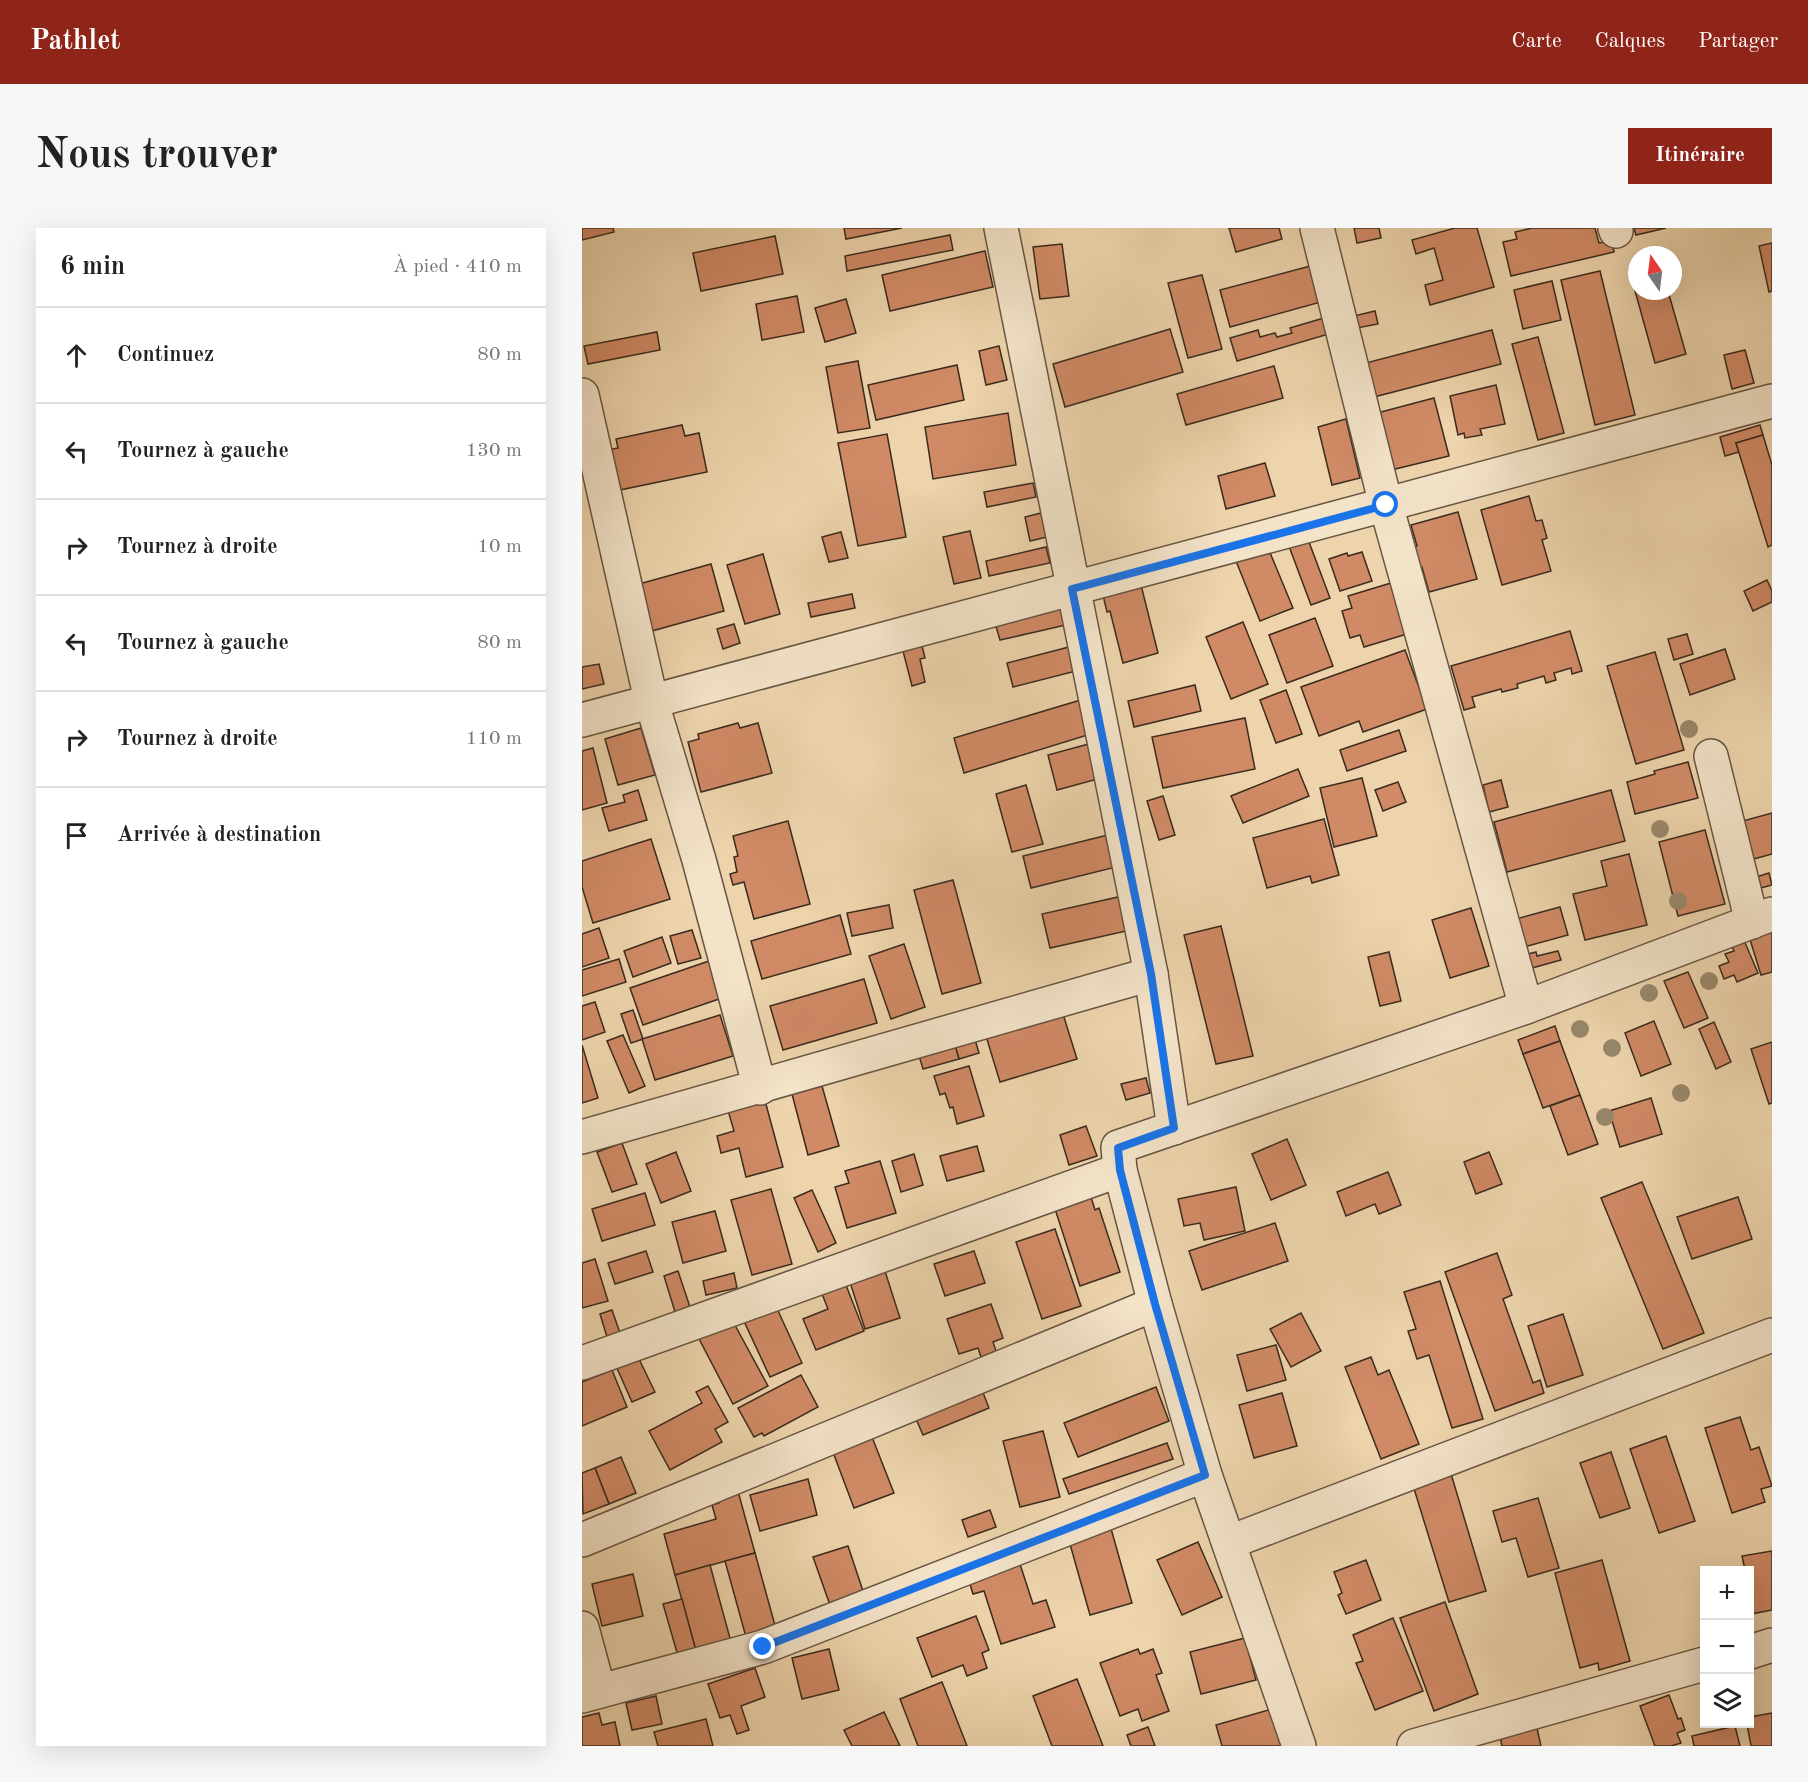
<!DOCTYPE html>
<html lang="fr">
<meta charset="utf-8">
<style>
body{margin:0;font-family:"Old Standard TT",serif;background:#f6f6f6;color:#222}
.controls{position:absolute;right:18px;bottom:18px;display:grid;overflow:hidden;border-radius:0px;box-shadow:0 6px 24px #0002}
.controls button{width:54px;height:54px;display:grid;place-items:center;padding:0;border:0;border-bottom:2px solid #e0e0e0;background:#fff;color:#222;font:30px sans-serif}
.compass{position:absolute;left:1046px;top:18px;width:54px;height:54px;border-radius:50%;background:#fff;box-shadow:0 6px 24px #0002;rotate:346deg}
.stop{position:absolute;width:18px;height:18px;margin:-14px;border:4px solid #1a73e8;border-radius:50%;background:#fff}
.stop.end{background:#1a73e8;border-color:#fff;box-shadow:0 2px 6px #0008}
.list{margin:0;padding:0;list-style:none}
h2{display:flex;justify-content:space-between;align-items:center;height:78px;margin:0;padding:0 24px;font-size:26px}
h2 small{font-size:20px;font-weight:400;color:#767676}
.list li{display:grid;grid-template-columns:39px 1fr auto;gap:18px;align-items:center;box-sizing:border-box;height:96px;padding:0 24px;border-top:2px solid #e0e0e0}
.list b{display:block;font-size:22px;white-space:nowrap}
.list em{font-size:20px;font-style:normal;color:#767676}
.icon{flex:none;width:33px;height:33px;fill:none;stroke:currentColor;stroke-width:2;stroke-linecap:round;stroke-linejoin:round}
.map{position:relative;flex:none;width:1190px;height:1518px;overflow:hidden;border-radius:0px}
header{display:flex;align-items:center;gap:36px;box-sizing:border-box;height:84px;padding:0 30px;background:#8f2418;color:#fff}
header strong{font-size:28px}
nav{display:flex;gap:33px;margin-inline-start:auto;font-size:21px}
.intro{display:flex;align-items:center;justify-content:space-between;box-sizing:border-box;height:144px;padding:0 36px}
h1{margin:0;font-size:42px}
.button{padding:15px 27px;border-radius:0px;background:#8f2418;color:#fff;font-size:21px;font-weight:700}
main{display:flex;gap:36px;padding:0 36px}
aside{flex:1;background:#fff;border-radius:0px;box-shadow:0 6px 24px #0002}
.map>svg:first-child{display:block}
.building{fill:#d08a66;stroke:#3a2b1e;stroke-width:1.5}
.lines{fill:none;stroke-linecap:round;stroke-linejoin:round}
.minor-casing{stroke:#675542;stroke-width:36}
.minor{stroke:#f3e3c9;stroke-width:33}
.tree{fill:#98876a}
.route{stroke:#1a73e8;stroke-width:8}
</style>
<header>
<strong>Pathlet</strong>
<nav><a>Carte</a><a>Calques</a><a>Partager</a></nav>
</header>
<div class="intro"><h1>Nous trouver</h1><a class="button">Itinéraire</a></div>
<main>
<aside>
<h2>6 min<small>À pied · 410 m</small></h2>
<ul class="list">
<li><svg class="icon" aria-label="ahead" viewBox="0 0 24 24"><path d="M12 20V5M6 11l6-6 6 6"/></svg><div><b>Continuez</b></div><em>80 m</em></li>
<li><svg class="icon" aria-label="left" viewBox="0 0 24 24"><path d="M17 20v-9H6M10 6l-5 5 5 5"/></svg><div><b>Tournez à gauche</b></div><em>130 m</em></li>
<li><svg class="icon" aria-label="right" viewBox="0 0 24 24"><path d="M7 20v-9h11M14 6l5 5-5 5"/></svg><div><b>Tournez à droite</b></div><em>10 m</em></li>
<li><svg class="icon" aria-label="left" viewBox="0 0 24 24"><path d="M17 20v-9H6M10 6l-5 5 5 5"/></svg><div><b>Tournez à gauche</b></div><em>80 m</em></li>
<li><svg class="icon" aria-label="right" viewBox="0 0 24 24"><path d="M7 20v-9h11M14 6l5 5-5 5"/></svg><div><b>Tournez à droite</b></div><em>110 m</em></li>
<li><svg class="icon" aria-label="arrive" viewBox="0 0 24 24"><path d="M6 21V4h12l-3 4 3 4H6"/></svg><div><b>Arrivée à destination</b></div></li>
</ul>
</aside>
<div class="map">
<svg width="1190" height="1518" viewBox="0 0 1190 1518">
<rect width="100%" height="100%" fill="#edd4ac"/>
<filter id="stains"><feTurbulence type="fractalNoise" baseFrequency=".00333" numOctaves="4"/><feColorMatrix values="0 0 0 0 .2 0 0 0 0 .09 0 0 0 0 .02 0 0 0 .5 -.17"/></filter>
<radialGradient id="worn" r=".72"><stop offset=".6" stop-color="#630" stop-opacity="0"/><stop offset="1" stop-color="#630" stop-opacity=".3"/></radialGradient>
<!-- building -->
<g class="building">
<path d="M0 0H31L32 4 0 12Z"/>
<path d="M262 0H320L264 11Z"/>
<path d="M647 0H697L700 11 654 24Z"/>
<path d="M772 0H797L799 10 775 15Z"/>
<path d="M873 0H895L912 59 848 77 843 57 861 52 852 20 834 26 830 12Z"/>
<path d="M950 0H1013L1017 15 1030 13 1032 24 929 48 921 14 935 11 933 4Z"/>
<path d="M1052 0H1084L1054 7Z"/>
<path d="M368 7 371 22 265 43 263 28Z"/>
<path d="M193 8 201 46 119 63 111 25Z"/>
<path d="M1190 15V63L1187 64 1177 18Z"/>
<path d="M480 16 487 68 458 71 451 19Z"/>
<path d="M403 23 411 59 308 83 300 47Z"/>
<path d="M736 36 746 72 648 99 638 62Z"/>
<path d="M1055 39V63H1086L1104 126 1073 135 1047 41Z"/>
<path d="M1018 43 1053 187 1013 197 979 52Z"/>
<path d="M620 47 640 121 606 130 586 55Z"/>
<path d="M970 53 979 92 941 101 932 62Z"/>
<path d="M215 68 222 104 180 112 174 76Z"/>
<path d="M264 71 274 105 243 114 233 80Z"/>
<path d="M793 83 796 96 775 100 772 88Z"/>
<path d="M745 89 750 105 655 133 648 110 676 102 678 109 693 105 695 109 710 105 708 100Z"/>
<path d="M588 101 601 144 483 179 471 136Z"/>
<path d="M910 102 919 136 792 169 784 135Z"/>
<path d="M75 104 78 122 6 136 2 118Z"/>
<path d="M956 109 982 205 956 212 930 116Z"/>
<path d="M417 118 425 152 404 157 397 123Z"/>
<path d="M1163 122 1172 155 1150 161 1142 127Z"/>
<path d="M276 133 288 200 256 205 244 139Z"/>
<path d="M375 137 382 172 294 192 286 157Z"/>
<path d="M692 138 701 170 604 197 595 166Z"/>
<path d="M914 157 923 196 898 201 900 207 883 210 882 205 876 207 868 168Z"/>
<path d="M852 170 867 228 809 242 795 185Z"/>
<path d="M426 185 434 237 351 251 343 199Z"/>
<path d="M764 191 778 250 750 257 736 199Z"/>
<path d="M100 197 103 208 117 205 125 244 33 263 25 222 36 220 34 211Z"/>
<path d="M1178 197 1181 207 1154 215 1157 224 1143 228 1138 209Z"/>
<path d="M305 206 324 309 276 318 256 215Z"/>
<path d="M1181 207 1190 237V317L1186 319 1154 215Z"/>
<path d="M683 235 693 268 644 281 636 248Z"/>
<path d="M451 255 454 269 405 279 402 264Z"/>
<path d="M947 268 954 293 960 292 965 310 960 312 969 343 920 357 899 282Z"/>
<path d="M876 284 895 351 847 364 840 339 835 340 830 319 835 318 829 297Z"/>
<path d="M459 285 465 309 448 313 443 289Z"/>
<path d="M388 303 399 350 372 356 361 309Z"/>
<path d="M259 304 266 330 247 334 240 309Z"/>
<path d="M724 306 748 370 729 377 705 313Z"/>
<path d="M684 315 711 380 678 393 652 328Z"/>
<path d="M464 319 468 335 407 348 404 333Z"/>
<path d="M780 324 790 353 758 363 747 331 765 325 766 328Z"/>
<path d="M181 326 198 386 163 396 145 337Z"/>
<path d="M129 336 142 383 70 403 57 356Z"/>
<path d="M1185 352 1190 363V374L1171 383 1162 363Z"/>
<path d="M809 355 825 406 782 419 778 407 768 410 760 383 770 380 766 368Z"/>
<path d="M559 357 576 425 541 435 528 383 525 384 521 367Z"/>
<path d="M270 366 273 380 229 389 226 375Z"/>
<path d="M480 379 484 397 418 412 413 395Z"/>
<path d="M733 390 751 438 705 455 687 407Z"/>
<path d="M661 394 686 456 649 471 624 409Z"/>
<path d="M152 396 158 415 141 421 135 401Z"/>
<path d="M988 403 1000 443 990 446 989 440 972 445 974 452 964 455 962 448 935 456 936 460 920 464 919 461 890 469 893 479 882 482 869 438Z"/>
<path d="M1105 406 1111 426 1092 432 1086 411Z"/>
<path d="M339 414 343 430 338 431 343 454 330 458 321 423Z"/>
<path d="M487 419 494 443 431 459 425 435Z"/>
<path d="M1143 421 1153 451 1108 467 1098 436Z"/>
<path d="M823 422 845 481 781 504 777 493 737 508 719 459Z"/>
<path d="M1073 424 1102 522 1054 536 1025 438Z"/>
<path d="M17 436 22 456 0 461V439Z"/>
<path d="M613 457 619 483 552 499 546 473Z"/>
<path d="M704 462 720 506 694 515 678 472Z"/>
<path d="M502 471 512 505 382 545 372 510Z"/>
<path d="M663 490 673 541 581 560 570 509Z"/>
<path d="M156 495 158 500 176 495 190 545 119 564 106 514 117 511 116 506Z"/>
<path d="M59 500 73 547 36 557 23 511Z"/>
<path d="M817 502 824 523 765 543 758 522Z"/>
<path d="M514 514 523 549 475 562 466 527Z"/>
<path d="M11 520 25 575 0 582V523Z"/>
<path d="M1106 534 1116 570 1053 586 1045 554 1073 546 1072 543Z"/>
<path d="M716 541 727 568 661 595 649 568Z"/>
<path d="M780 550 795 608 752 619 738 560Z"/>
<path d="M919 552 926 579 907 584 901 557Z"/>
<path d="M816 554 824 574 801 583 793 562Z"/>
<path d="M444 557 461 616 430 624 414 566Z"/>
<path d="M56 562 65 592 27 603 20 580 43 574 41 567Z"/>
<path d="M1029 562 1043 613 925 644 912 594Z"/>
<path d="M581 568 593 607 577 612 565 573Z"/>
<path d="M1190 585V626L1161 634 1150 596Z"/>
<path d="M742 591 757 647 730 655 728 648 685 660 671 610Z"/>
<path d="M206 593 228 676 172 691 162 654 151 657 148 646 155 644 152 629 156 628 151 608Z"/>
<path d="M1123 602 1143 676 1096 688 1077 614Z"/>
<path d="M530 606 538 638 449 660 441 628Z"/>
<path d="M69 611 88 671 11 695 0 659V633Z"/>
<path d="M1047 626 1065 697 1003 712 991 666 1025 658 1019 633Z"/>
<path d="M1187 645 1190 657 1171 662 1168 651Z"/>
<path d="M371 652 399 755 360 766 332 662Z"/>
<path d="M545 667 553 701 468 720 460 686Z"/>
<path d="M307 677 311 700 270 708 265 685Z"/>
<path d="M978 679 986 707 942 719 934 691Z"/>
<path d="M889 680 907 738 868 750 850 692Z"/>
<path d="M258 687 269 726 180 751 169 713Z"/>
<path d="M1190 697V744L1179 747 1166 705Z"/>
<path d="M639 698 671 828 634 836 602 707Z"/>
<path d="M17 700 27 730 0 739V706Z"/>
<path d="M110 702 119 730 96 736 88 708Z"/>
<path d="M80 709 89 735 51 749 42 723Z"/>
<path d="M1161 710 1176 745 1155 754 1152 747 1142 751 1137 738 1147 734 1143 726 1152 723 1149 716Z"/>
<path d="M322 716 343 779 309 791 287 728Z"/>
<path d="M976 723 979 732 950 740 946 726 954 724 955 728Z"/>
<path d="M807 724 819 773 798 778 786 729Z"/>
<path d="M37 731 44 754 0 768V742Z"/>
<path d="M127 733 140 770 61 797 48 760Z"/>
<path d="M1106 744 1126 790 1102 800 1082 753Z"/>
<path d="M282 751 295 795 201 822 188 778Z"/>
<path d="M13 774 23 804 0 812V778Z"/>
<path d="M51 782 61 811 49 815 39 786Z"/>
<path d="M481 786 495 831 418 854 404 808Z"/>
<path d="M138 787 151 828 73 852 60 811Z"/>
<path d="M1072 793 1089 836 1059 848 1043 805Z"/>
<path d="M1132 794 1149 834 1134 841 1117 801Z"/>
<path d="M973 798 978 813 941 826 936 812Z"/>
<path d="M391 805 397 825 377 831 371 811Z"/>
<path d="M41 807 63 858 47 865 25 813Z"/>
<path d="M371 811 377 831 341 841 335 821Z"/>
<path d="M978 813 998 867 961 880 941 826Z"/>
<path d="M1190 814V875L1187 876 1169 821Z"/>
<path d="M0 817 16 870 0 875Z"/>
<path d="M387 838 402 888 375 896 371 879 368 880 363 865 358 867 352 848Z"/>
<path d="M564 850 568 865 544 872 539 856Z"/>
<path d="M240 858 257 918 226 927 210 866Z"/>
<path d="M998 867 1016 916 986 927 968 878Z"/>
<path d="M182 869 201 939 164 949 157 920 139 925 135 908 152 903 145 879Z"/>
<path d="M1069 870 1080 906 1038 919 1027 883Z"/>
<path d="M504 898 515 928 487 937 478 907Z"/>
<path d="M705 911 724 957 689 972 670 926Z"/>
<path d="M40 915 55 956 30 964 15 924Z"/>
<path d="M395 918 402 943 365 953 358 928Z"/>
<path d="M94 924 109 963 79 975 64 936Z"/>
<path d="M907 924 920 956 894 966 882 934Z"/>
<path d="M332 926 341 957 319 964 310 933Z"/>
<path d="M298 933 314 985 265 1000 253 959 267 955 263 943Z"/>
<path d="M806 944 819 977 797 986 793 976 764 988 755 964Z"/>
<path d="M1060 954 1122 1105 1081 1121 1019 970Z"/>
<path d="M654 959 663 1003 622 1012 618 995 602 998 596 971Z"/>
<path d="M189 961 210 1036 170 1047 149 972Z"/>
<path d="M230 962 254 1015 236 1024 212 970Z"/>
<path d="M63 965 73 997 20 1013 10 981Z"/>
<path d="M509 969 513 982 517 980 538 1044 498 1058 473 981Z"/>
<path d="M1156 969 1170 1011 1110 1031 1095 989Z"/>
<path d="M133 983 144 1023 101 1035 90 994Z"/>
<path d="M693 995 706 1033 620 1062 607 1023Z"/>
<path d="M473 1001 499 1078 460 1091 434 1014Z"/>
<path d="M64 1023 71 1044 33 1056 26 1035Z"/>
<path d="M392 1023 403 1055 363 1068 352 1036Z"/>
<path d="M915 1025 930 1067 921 1071 951 1155 958 1152 962 1165 913 1183 863 1044Z"/>
<path d="M13 1031 26 1073 0 1080V1035Z"/>
<path d="M301 1037 318 1090 283 1101 266 1048Z"/>
<path d="M96 1043 108 1079 93 1084 82 1048Z"/>
<path d="M152 1045 155 1060 124 1067 121 1053Z"/>
<path d="M262 1052 282 1103 234 1122 221 1091 246 1081 238 1061Z"/>
<path d="M858 1053 901 1191 870 1200 847 1127 835 1131 826 1103 834 1101 822 1064Z"/>
<path d="M192 1074 220 1135 188 1149 160 1089Z"/>
<path d="M409 1076 421 1110 411 1114 414 1123 399 1129 396 1120 377 1126 365 1091Z"/>
<path d="M30 1082 38 1105 25 1109 18 1086Z"/>
<path d="M719 1085 739 1123 709 1139 688 1101Z"/>
<path d="M981 1086 1001 1147 965 1159 946 1098Z"/>
<path d="M148 1088 186 1158 151 1176 114 1105Z"/>
<path d="M694 1117 704 1152 665 1163 655 1127Z"/>
<path d="M56 1129 73 1164 50 1174 34 1138Z"/>
<path d="M789 1129 796 1147 807 1142 837 1216 799 1231 763 1139Z"/>
<path d="M30 1142 45 1179 0 1198V1154Z"/>
<path d="M219 1147 236 1179 182 1208 180 1205 172 1209 156 1180Z"/>
<path d="M398 1157 407 1180 341 1207 331 1184Z"/>
<path d="M126 1158 146 1194 133 1201 140 1214 88 1242 67 1203 120 1175 114 1164Z"/>
<path d="M574 1159 587 1193 496 1229 482 1195Z"/>
<path d="M700 1165 715 1218 672 1230 657 1177Z"/>
<path d="M1158 1189 1169 1222 1177 1219 1190 1258 1179 1261 1183 1274 1150 1285 1123 1200Z"/>
<path d="M461 1203 478 1269 438 1279 421 1213Z"/>
<path d="M288 1204 312 1265 272 1280 249 1219Z"/>
<path d="M1084 1208 1113 1293 1077 1305 1048 1221Z"/>
<path d="M585 1215 591 1231 487 1266 481 1251Z"/>
<path d="M1029 1224 1048 1280 1018 1290 998 1235Z"/>
<path d="M39 1229 54 1265 27 1276 13 1240Z"/>
<path d="M867 1239 904 1363 867 1374 829 1251Z"/>
<path d="M13 1240 27 1276 1 1286 0 1245Z"/>
<path d="M226 1251 235 1287 178 1303 168 1267Z"/>
<path d="M154 1256 173 1325 93 1347 82 1306 134 1291 130 1277 137 1275 133 1261Z"/>
<path d="M956 1270 977 1340 946 1349 934 1310 920 1314 911 1283Z"/>
<path d="M408 1282 414 1299 386 1309 380 1292Z"/>
<path d="M528 1297 550 1375 508 1387 486 1309Z"/>
<path d="M616 1314 640 1369 600 1387 575 1332Z"/>
<path d="M266 1318 282 1366 248 1377 231 1329Z"/>
<path d="M1190 1323V1382L1169 1386 1168 1342H1163L1160 1328Z"/>
<path d="M173 1325 194 1401 164 1409 143 1333Z"/>
<path d="M436 1330 451 1376 464 1372 473 1399 419 1416 402 1363 391 1366 385 1346Z"/>
<path d="M784 1332 799 1372 764 1386 756 1367 760 1365 752 1344Z"/>
<path d="M1020 1332 1048 1433 1017 1442 1016 1435 998 1440 973 1345Z"/>
<path d="M128 1337 149 1414 114 1423 93 1347Z"/>
<path d="M51 1346 61 1388 20 1398 10 1356Z"/>
<path d="M100 1371 114 1423 96 1428 81 1376Z"/>
<path d="M863 1374 896 1466 852 1483 818 1390Z"/>
<path d="M394 1388 407 1422 400 1425 405 1440 385 1448 381 1437 350 1449 335 1410Z"/>
<path d="M811 1390 841 1463 793 1482 774 1435 781 1433 771 1407Z"/>
<path d="M663 1410 674 1452 619 1466 608 1424Z"/>
<path d="M247 1421 257 1462 220 1471 210 1430Z"/>
<path d="M556 1421 558 1426 571 1421 580 1445 574 1447 587 1483 560 1493 556 1481 538 1488 518 1435Z"/>
<path d="M173 1440 183 1469 159 1478 167 1502 155 1506 148 1487 138 1490 126 1456Z"/>
<path d="M495 1451 521 1518H470L451 1468Z"/>
<path d="M360 1454 385 1518H336L318 1471Z"/>
<path d="M1087 1467 1096 1491 1099 1490 1103 1502 1095 1505 1099 1515 1089 1518H1073L1058 1478Z"/>
<path d="M74 1468 80 1496 50 1502 44 1475Z"/>
<path d="M690 1481 701 1518H640L634 1497Z"/>
<path d="M302 1484 318 1518H270L262 1502Z"/>
<path d="M17 1485 20 1497 33 1494 38 1518H0V1489Z"/>
<path d="M1190 1485V1518H1169L1165 1496H1168V1489Z"/>
<path d="M124 1491 131 1518H76L72 1504Z"/>
<path d="M954 1496 959 1518H920L917 1505Z"/>
<path d="M1153 1498 1158 1518H1112L1110 1508Z"/>
<path d="M566 1499 573 1518H549L545 1507Z"/>
</g>
<g class="lines">
<!-- minor casing -->
<g class="minor-casing">
<g id="minor">
<path d="M419 0 569 746 592 900"/>
<path d="M735 0 804 277 944 779"/>
<path d="M1033 0 1034 3"/>
<path d="M0 167 69 472 117 632 178 860"/>
<path d="M0 492 1190 173"/>
<path d="M1129 528 1170 694"/>
<path d="M0 909 569 746"/>
<path d="M0 1135 538 942"/>
<path d="M0 1312 573 1076"/>
<path d="M648 1314 1190 1107"/>
<path d="M0 1400 17 1463"/>
<path d="M1168 1424 1190 1417"/>
<path d="M0 1468 181 1419 623 1247"/>
<path d="M717 1518 623 1247 573 1076 538 942 536 919 944 779 1190 686"/>
<path d="M832 1518 1122 1436"/>
</g>
</g>
<!-- minor -->
<use href="#minor" class="minor"/>
</g>
<!-- trees -->
<g class="tree">
<circle cx="1107" cy="501" r="9"/>
<circle cx="1078" cy="601" r="9"/>
<circle cx="1096" cy="673" r="9"/>
<circle cx="1127" cy="753" r="9"/>
<circle cx="1067" cy="765" r="9"/>
<circle cx="998" cy="801" r="9"/>
<circle cx="1030" cy="820" r="9"/>
<circle cx="1099" cy="865" r="9"/>
<circle cx="1023" cy="889" r="9"/>
</g>
<g class="lines">
<!-- route -->
<path class="route" d="M181 1419 623 1247 573 1076 538 942 536 920 592 900 569 746 490 361 804 277"/>
</g>
<rect width="100%" height="100%" filter="url(#stains)"/>
<rect width="100%" height="100%" fill="url(#worn)"/>
</svg>
<div class="controls">
<button>+</button>
<button>−</button>
<button><svg class="icon" aria-label="layers" viewBox="0 0 24 24"><path d="M12 4l9 5-9 5-9-5zM3 14l9 5 9-5"/></svg></button>
</div>
<svg class="compass" viewBox="-18 -18 36 36"><path d="M0-13l5 13h-10z" fill="#e53935"/><path d="M0 13l5-13h-10z" fill="#767676"/></svg>
<div class="stop" style="left:804px;top:277px"></div>
<div class="stop end" style="left:181px;top:1419px"></div>
</div>
</main>
